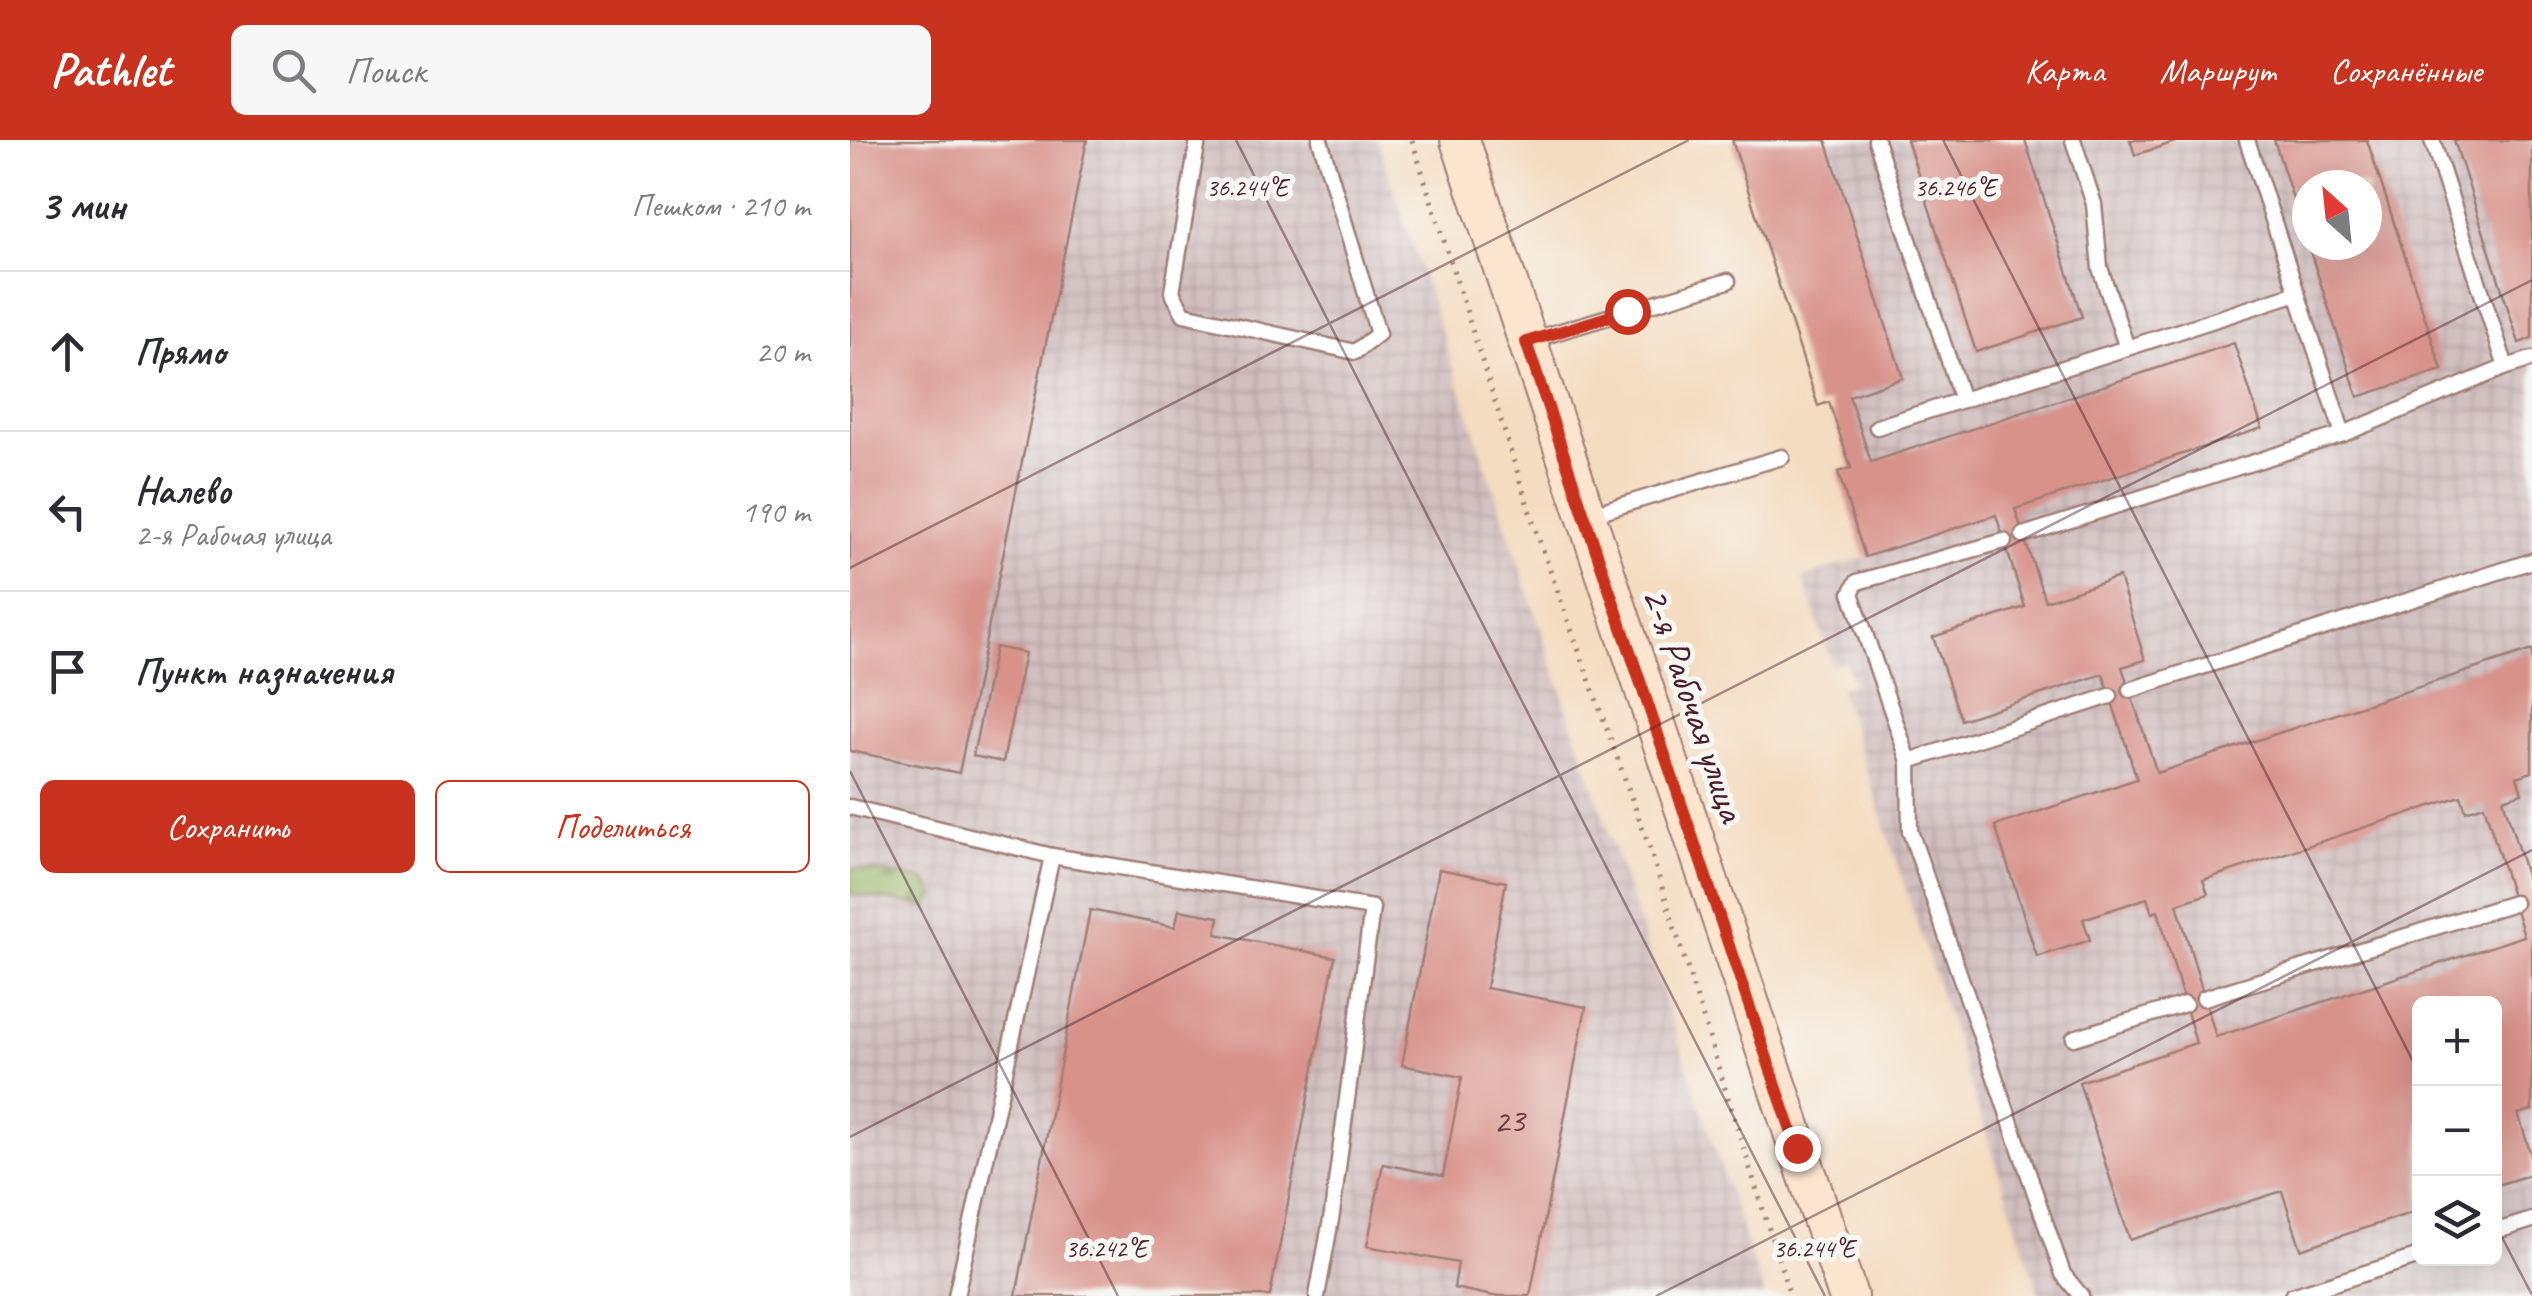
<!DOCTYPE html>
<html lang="ru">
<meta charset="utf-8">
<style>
body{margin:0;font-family:Caveat,sans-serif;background:#f7f7f7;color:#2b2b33}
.controls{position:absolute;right:30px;bottom:30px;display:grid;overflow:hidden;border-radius:15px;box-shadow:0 10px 40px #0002}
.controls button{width:90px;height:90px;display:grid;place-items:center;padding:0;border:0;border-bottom:2px solid #e1e1e2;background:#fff;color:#2b2b33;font:50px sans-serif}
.compass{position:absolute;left:1442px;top:30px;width:90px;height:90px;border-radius:50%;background:#fff;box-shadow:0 10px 40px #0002;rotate:333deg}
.stop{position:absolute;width:30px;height:30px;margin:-22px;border:8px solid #c8321e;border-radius:50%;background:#fff}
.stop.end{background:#c8321e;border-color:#fff;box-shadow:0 2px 10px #0008}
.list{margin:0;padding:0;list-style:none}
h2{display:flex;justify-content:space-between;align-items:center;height:130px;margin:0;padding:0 40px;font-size:42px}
h2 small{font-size:32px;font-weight:400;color:#7c7c81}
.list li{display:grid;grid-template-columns:65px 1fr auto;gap:30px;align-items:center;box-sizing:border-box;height:160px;padding:0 40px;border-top:2px solid #e1e1e2}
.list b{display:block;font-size:38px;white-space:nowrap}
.list p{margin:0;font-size:32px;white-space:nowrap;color:#7c7c81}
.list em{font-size:32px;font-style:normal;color:#7c7c81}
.actions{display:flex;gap:20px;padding:30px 40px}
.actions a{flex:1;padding:22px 0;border:2px solid #c8321e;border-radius:15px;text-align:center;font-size:35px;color:#c8321e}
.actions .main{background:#c8321e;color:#fff}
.icon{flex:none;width:55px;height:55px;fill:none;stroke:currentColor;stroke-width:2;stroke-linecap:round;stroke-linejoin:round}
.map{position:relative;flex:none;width:1682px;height:1156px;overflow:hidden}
header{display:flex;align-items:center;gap:60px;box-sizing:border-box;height:140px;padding:0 50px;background:#c8321e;color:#fff}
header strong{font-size:48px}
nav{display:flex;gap:55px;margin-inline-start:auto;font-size:35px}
.search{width:700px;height:90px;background:#f7f7f7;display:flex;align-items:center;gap:25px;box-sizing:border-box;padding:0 35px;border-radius:15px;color:#7c7c81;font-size:38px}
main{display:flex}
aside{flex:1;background:#fff}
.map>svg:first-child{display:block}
.industrial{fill:url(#industrial-grid);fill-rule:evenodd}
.forest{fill:url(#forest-firs);stroke:#716a4a;stroke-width:2.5}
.building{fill:#d8928a;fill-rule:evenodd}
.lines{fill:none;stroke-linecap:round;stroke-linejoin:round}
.service-casing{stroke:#9f7e76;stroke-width:19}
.secondary-casing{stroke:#9f7e76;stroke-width:42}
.path{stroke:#9f7e76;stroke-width:5;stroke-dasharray:2.5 8;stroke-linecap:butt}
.service{stroke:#fff;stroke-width:14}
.secondary{stroke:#fbe5cf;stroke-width:38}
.route{stroke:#c8321e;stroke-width:12}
.ticks{fill:none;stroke:#4a1f2b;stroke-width:2.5;stroke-opacity:0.45}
.labels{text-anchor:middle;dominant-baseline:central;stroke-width:10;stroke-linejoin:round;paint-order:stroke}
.number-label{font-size:35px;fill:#6e3c43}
.street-label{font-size:40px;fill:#4a1f2b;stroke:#f6f6f2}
.ticks-label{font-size:25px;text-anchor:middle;fill:#4a1f2b;stroke:#f6f6f2;stroke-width:10;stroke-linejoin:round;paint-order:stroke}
</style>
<header>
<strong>Pathlet</strong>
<div class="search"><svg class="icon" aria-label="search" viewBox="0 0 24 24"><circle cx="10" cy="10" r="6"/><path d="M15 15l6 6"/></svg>Поиск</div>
<nav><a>Карта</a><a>Маршрут</a><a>Сохранённые</a></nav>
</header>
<main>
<aside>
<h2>3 мин<small>Пешком · 210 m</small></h2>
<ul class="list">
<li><svg class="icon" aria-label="ahead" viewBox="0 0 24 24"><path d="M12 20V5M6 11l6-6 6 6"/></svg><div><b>Прямо</b></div><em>20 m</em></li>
<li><svg class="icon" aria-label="left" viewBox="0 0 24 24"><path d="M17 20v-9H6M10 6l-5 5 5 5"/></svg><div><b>Налево</b><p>2-я Рабочая улица</p></div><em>190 m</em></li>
<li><svg class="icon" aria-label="arrive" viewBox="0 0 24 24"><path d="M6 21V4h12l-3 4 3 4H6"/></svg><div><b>Пункт назначения</b></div></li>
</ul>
<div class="actions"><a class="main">Сохранить</a><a>Поделиться</a></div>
</aside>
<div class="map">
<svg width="1682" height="1156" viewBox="0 0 1682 1156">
<defs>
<pattern id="industrial-grid" width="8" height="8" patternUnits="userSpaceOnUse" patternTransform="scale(2.5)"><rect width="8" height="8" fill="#d2bfc0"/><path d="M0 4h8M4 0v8" fill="none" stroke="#b6a4a5"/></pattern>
<pattern id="forest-firs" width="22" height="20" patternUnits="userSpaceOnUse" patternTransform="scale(2.5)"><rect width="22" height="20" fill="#98b669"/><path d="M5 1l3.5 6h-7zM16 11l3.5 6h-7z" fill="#7e9357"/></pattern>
</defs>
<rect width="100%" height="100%" fill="#f6f6f2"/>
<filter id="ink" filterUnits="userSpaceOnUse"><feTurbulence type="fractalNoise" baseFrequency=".01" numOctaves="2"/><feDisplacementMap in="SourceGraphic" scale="20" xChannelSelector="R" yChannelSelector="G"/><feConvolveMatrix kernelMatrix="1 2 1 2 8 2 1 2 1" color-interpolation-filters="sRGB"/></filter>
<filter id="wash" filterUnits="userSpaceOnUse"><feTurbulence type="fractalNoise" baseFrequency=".0048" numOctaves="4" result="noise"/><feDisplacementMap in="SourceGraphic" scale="40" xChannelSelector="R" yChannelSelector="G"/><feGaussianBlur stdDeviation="2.25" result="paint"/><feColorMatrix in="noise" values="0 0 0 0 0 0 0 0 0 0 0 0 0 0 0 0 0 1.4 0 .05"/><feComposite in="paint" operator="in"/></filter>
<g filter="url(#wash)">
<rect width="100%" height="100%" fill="#f4dcc0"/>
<!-- industrial -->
<g class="industrial">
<path d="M0 0H527L914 1156H0Z"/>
<path d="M882 0H1682V1156H1190L990 550 1003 543 995 521 982 525 953 438 1015 417 988 332 1001 327 980 263 968 266ZM1457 45H1517V105H1457ZM1570 864H1644V1118H1570Z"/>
</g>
<!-- forest -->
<path class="forest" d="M0 728 76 740 85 755 79 767 0 754Z"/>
<g id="blocks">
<!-- building -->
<g class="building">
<path d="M0 0H237L109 633 0 611Z"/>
<path d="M882 0H976L1053 238 999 256 1021 322 1384 203 1412 288 1165 369 1195 461 1269 437 1295 520 1272 527 1307 633 1682 510V632L1667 637 1672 653 1653 659 1682 755V970L1668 974 1682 1018V1034L1644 1046V864H1570V1070L1451 1109 1432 1051 1280 1100 1229 942 1346 903 1308 771 1302 773 1297 758 1233 779 1240 800 1187 817 1145 686 1287 639 1253 534 1111 580 1083 497 1175 467 1146 375 1015 417 988 332 1001 328 979 262 968 266ZM1611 656 1616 671 1634 665 1674 796 1366 897 1327 764 1358 754 1353 740Z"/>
<path d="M1057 0H1175L1232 177 1126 212Z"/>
<path d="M1280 0H1328V1L1285 15Z"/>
<path d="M1424 0H1517L1592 230 1508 257 1458 105H1517V45H1457L1456 99Z"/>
<path d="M1604 0H1682V198L1669 203Z"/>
<path d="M145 507 175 513 153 622 123 616Z"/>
<path d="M589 729 656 742 636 848 736 867 680 1156H643L604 1148 608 1123 517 1106 533 1024 593 1036 612 937 552 925Z"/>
<path d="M240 770 325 787 329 770 369 777 366 794 485 817 420 1156H166Z"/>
</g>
</g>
</g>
<g filter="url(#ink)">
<use href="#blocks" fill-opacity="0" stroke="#9f7e76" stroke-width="2.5"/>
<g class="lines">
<!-- service casing -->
<g class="service-casing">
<g id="service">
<path d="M348 0 322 152 334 174 505 212 528 194 470 0"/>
<path d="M1026 0 1112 260 1027 287"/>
<path d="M1397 0 1493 294 1656 227"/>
<path d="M1582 0 1656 227 1682 219"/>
<path d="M681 200 878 141"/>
<path d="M1277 208 1447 153"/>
<path d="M1112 260 1277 208 1250 128 1244 64 1223 0"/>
<path d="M739 375 932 317"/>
<path d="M1173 395 1493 294"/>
<path d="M1154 401 1007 442 1001 453 1059 621 1060 691 1213 1134 1231 1156"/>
<path d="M1280 550 1682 421"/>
<path d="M1059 621 1260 556"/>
<path d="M0 667 202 716 522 768 482 1074 467 1156"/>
<path d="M1354 858 1664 763"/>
<path d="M1224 898 1335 864"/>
<path d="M1644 1092 1682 1080"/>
<path d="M106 1156 202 716"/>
<path d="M1442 1156 1570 1116"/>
</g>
</g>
<!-- secondary casing -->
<g class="secondary-casing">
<path id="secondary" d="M610 0 998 1156"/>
</g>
<!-- path -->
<path class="path" d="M562 0 686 391 801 712 940 1156"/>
<!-- service -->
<use href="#service" class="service"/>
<!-- secondary -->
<use href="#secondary" class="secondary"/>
</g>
</g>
<g class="lines" filter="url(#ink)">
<!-- route -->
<path class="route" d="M777 171 676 202 947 1008"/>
</g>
<!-- ticks -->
<path class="ticks" d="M386 0 975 1156M1093 0 1570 935M0 428 839 0M0 631 268 1156M0 997 1682 140M1644 1082 1682 1155M806 1156 1682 710"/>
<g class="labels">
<!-- number labels -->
<g class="number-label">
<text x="659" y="980">23</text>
</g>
<!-- street labels -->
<g class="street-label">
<text transform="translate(844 564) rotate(71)">2-я Рабочая улица</text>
</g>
</g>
<g class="ticks-label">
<text x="397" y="56">36.244°E</text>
<text x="1105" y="56">36.246°E</text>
<text x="256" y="1117">36.242°E</text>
<text x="964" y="1117">36.244°E</text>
</g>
</svg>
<div class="controls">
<button>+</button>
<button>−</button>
<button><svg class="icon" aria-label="layers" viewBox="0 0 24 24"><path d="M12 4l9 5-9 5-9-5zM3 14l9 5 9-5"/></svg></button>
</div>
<svg class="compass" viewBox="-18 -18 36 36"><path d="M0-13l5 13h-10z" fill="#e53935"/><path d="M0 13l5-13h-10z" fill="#7c7c81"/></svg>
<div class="stop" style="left:777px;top:171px"></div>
<div class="stop end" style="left:947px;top:1008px"></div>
</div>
</main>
